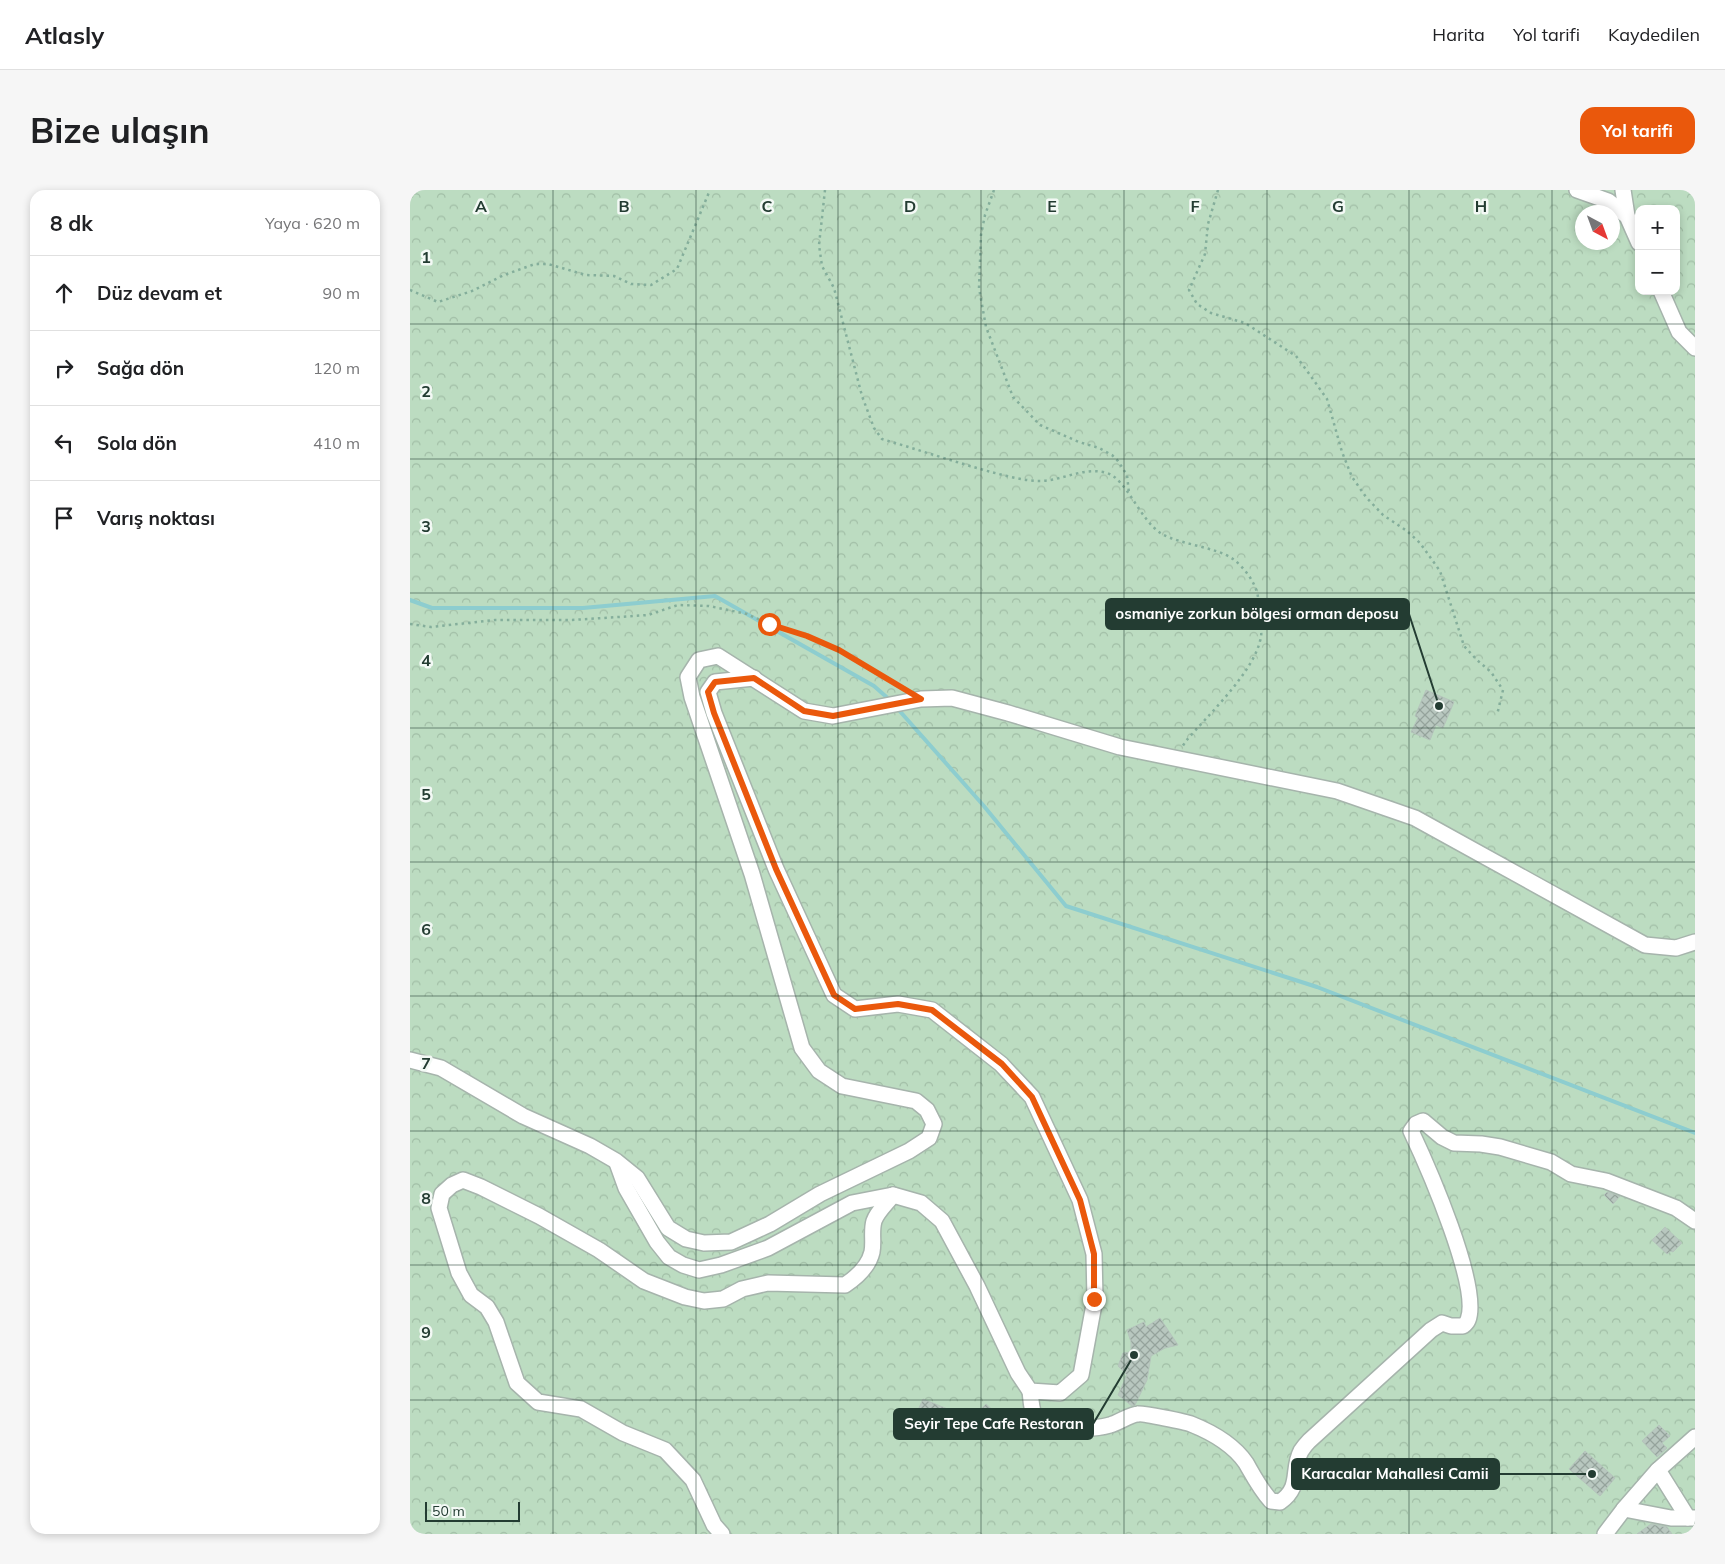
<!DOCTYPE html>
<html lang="tr">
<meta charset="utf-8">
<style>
body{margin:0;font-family:Mulish,sans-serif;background:#f6f6f6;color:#202124}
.controls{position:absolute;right:15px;top:15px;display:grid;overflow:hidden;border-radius:10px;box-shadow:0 2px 8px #0003}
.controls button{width:45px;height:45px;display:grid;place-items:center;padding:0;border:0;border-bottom:1px solid #e0e0e0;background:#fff;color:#202124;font:25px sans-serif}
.compass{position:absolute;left:1165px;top:15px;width:45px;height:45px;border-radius:50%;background:#fff;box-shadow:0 2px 8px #0003;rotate:139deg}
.scale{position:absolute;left:15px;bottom:12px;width:95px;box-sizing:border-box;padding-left:5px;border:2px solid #233c32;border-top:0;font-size:14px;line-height:18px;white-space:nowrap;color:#233c32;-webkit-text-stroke:4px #f3f9f5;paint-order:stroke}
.stop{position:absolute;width:15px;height:15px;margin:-11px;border:4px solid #ea580c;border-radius:50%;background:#fff}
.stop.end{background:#ea580c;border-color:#fff;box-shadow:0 1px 5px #0008}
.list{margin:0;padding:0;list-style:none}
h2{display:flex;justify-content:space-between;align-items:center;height:65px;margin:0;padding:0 20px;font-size:21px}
h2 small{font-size:16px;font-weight:400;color:#757577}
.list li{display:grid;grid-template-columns:32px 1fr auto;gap:15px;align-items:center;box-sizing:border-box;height:75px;padding:0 20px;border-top:1px solid #e0e0e0}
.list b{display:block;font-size:19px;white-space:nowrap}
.list em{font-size:16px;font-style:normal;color:#757577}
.icon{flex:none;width:28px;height:28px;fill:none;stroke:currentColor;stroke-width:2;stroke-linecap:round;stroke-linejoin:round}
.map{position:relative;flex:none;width:1285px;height:1344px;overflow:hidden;border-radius:15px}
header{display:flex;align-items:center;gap:30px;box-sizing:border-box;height:70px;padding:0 25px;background:#fff;border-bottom:1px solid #e0e0e0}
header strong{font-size:24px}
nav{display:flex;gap:28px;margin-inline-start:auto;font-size:18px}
.intro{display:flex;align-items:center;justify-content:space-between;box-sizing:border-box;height:120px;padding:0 30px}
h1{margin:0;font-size:35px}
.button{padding:12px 22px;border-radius:15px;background:#ea580c;color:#fff;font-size:18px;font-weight:700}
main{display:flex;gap:30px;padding:0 30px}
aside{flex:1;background:#fff;border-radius:15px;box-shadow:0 2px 8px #0003}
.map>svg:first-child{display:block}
.park{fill:url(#park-crowns);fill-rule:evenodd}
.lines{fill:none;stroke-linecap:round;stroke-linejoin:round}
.stream{stroke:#8dcdcf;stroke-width:4}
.building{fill:url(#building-cross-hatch);stroke:#b5c5bc}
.minor-casing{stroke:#a6b4ac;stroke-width:18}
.path{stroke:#84ae9b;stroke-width:2.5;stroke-dasharray:2.5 4;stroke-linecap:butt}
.minor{stroke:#fff;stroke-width:15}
.route{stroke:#ea580c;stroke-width:6}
.grid{fill:none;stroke:#233c32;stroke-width:1;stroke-opacity:0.55}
.grid-label{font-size:16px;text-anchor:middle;font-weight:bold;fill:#233c32;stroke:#f3f9f5;stroke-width:5;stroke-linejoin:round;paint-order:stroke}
.leader{fill:none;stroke:#233c32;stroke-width:2}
.callout-dot{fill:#233c32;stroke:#f3f9f5;stroke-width:2}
.callout{fill:#233c32;stroke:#233c32;stroke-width:2}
.callout-label{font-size:15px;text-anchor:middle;font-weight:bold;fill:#fff}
</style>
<header>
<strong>Atlasly</strong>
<nav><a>Harita</a><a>Yol tarifi</a><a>Kaydedilen</a></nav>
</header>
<div class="intro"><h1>Bize ulaşın</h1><a class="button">Yol tarifi</a></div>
<main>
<aside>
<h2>8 dk<small>Yaya · 620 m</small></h2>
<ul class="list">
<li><svg class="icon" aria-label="ahead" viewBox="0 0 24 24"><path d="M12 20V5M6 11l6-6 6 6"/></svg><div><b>Düz devam et</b></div><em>90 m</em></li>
<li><svg class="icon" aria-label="right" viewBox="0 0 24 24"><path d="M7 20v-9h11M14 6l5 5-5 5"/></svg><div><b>Sağa dön</b></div><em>120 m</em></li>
<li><svg class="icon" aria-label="left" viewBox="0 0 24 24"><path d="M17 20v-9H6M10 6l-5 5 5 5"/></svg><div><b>Sola dön</b></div><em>410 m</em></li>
<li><svg class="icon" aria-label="arrive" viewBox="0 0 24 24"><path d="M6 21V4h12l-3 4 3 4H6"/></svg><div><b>Varış noktası</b></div></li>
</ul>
</aside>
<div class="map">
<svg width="1285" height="1344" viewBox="0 0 1285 1344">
<defs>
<pattern id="park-crowns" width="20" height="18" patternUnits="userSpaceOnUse" patternTransform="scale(1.25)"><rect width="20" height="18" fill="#bcdcc1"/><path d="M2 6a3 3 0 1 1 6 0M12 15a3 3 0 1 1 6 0" fill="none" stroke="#a1bea6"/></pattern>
<pattern id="building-cross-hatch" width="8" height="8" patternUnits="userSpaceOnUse" patternTransform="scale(1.25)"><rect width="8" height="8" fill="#b8c7bf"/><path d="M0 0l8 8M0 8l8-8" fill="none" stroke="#95a39c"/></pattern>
</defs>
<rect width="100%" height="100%" fill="#e3ece6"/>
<!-- park -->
<path class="park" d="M0 0H1285V1344H0ZM1229 19H1266V101H1229ZM1172 22H1202V52H1172Z"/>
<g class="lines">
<!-- stream -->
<g class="stream">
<path d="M0 410 22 418H173L305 406 464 496 481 511"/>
<path d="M487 518 573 615 656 716 907 797 1285 943"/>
</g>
</g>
<!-- building -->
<g class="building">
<path d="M1016 500 1044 512 1033 538 1026 535 1020 550 1001 542 1008 528 1005 526Z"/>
<path d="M1197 1002 1210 1006 1203 1014 1194 1005Z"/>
<path d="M1255 1037 1272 1053 1263 1062 1261 1061 1257 1064 1242 1050Z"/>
<path d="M750 1128 768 1155 755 1158 741 1166 737 1190 725 1215 722 1216 708 1205 717 1185 708 1176 713 1163 721 1162V1152L717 1140 734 1132 736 1137Z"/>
<path d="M513 1209 545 1222 540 1233 508 1220Z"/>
<path d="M576 1214 586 1223 576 1233 566 1224Z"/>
<path d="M1249 1235 1260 1246 1252 1253 1257 1258 1247 1267 1232 1251Z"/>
<path d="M1175 1261 1205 1288 1190 1306 1159 1279Z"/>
<path d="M1241 1334 1257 1337 1262 1344H1227Z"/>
</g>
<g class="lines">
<!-- minor casing -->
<g class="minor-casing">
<g id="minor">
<path d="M1167 0 1198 11 1217 26 1229 53"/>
<path d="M1213 0 1217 26"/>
<path d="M1251 101 1269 142 1285 158"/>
<path d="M0 870 31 878 113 926 180 956 206 971 227 988 258 1038 276 1049 294 1053 321 1052 360 1034 410 1004 499 961 519 948 524 934 517 920 506 911 432 896 409 881 392 858 342 684 282 507 278 487 289 470 308 466 394 521 423 526 511 509 542 508 598 523 710 557 927 601 1005 628 1235 755 1266 758 1285 752"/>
<path d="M207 973 216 998 247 1052 259 1067 273 1075 289 1080 311 1075 358 1058 442 1013 483 1005 511 1013 532 1031 567 1096 608 1183 620 1201 650 1203 671 1185 685 1109 684 1064 670 1010 622 907 591 874 522 820 488 814 445 819 424 805 366 679 304 523 298 502 305 492 344 488"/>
<path d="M620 1201C621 1208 621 1218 624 1224 633 1241 684 1240 700 1235 708 1233 721 1224 728 1224 732 1223 776 1232 781 1234 801 1242 823 1254 836 1273 844 1287 850 1299 861 1311L870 1312C892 1297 881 1280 891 1261 893 1258 896 1254 899 1251L1021 1140 1032 1133 1041 1136H1053C1054 1136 1058 1131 1058 1130 1071 1097 1017 975 1001 941L1006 934 1013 931 1032 947 1044 953 1071 954 1090 957 1141 972 1161 984 1196 991 1266 1018 1285 1031"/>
<path d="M1248 1280 1278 1328"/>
<path d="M1214 1319 1261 1328H1285"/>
<path d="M312 1344 304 1335 283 1290 255 1260 213 1243 171 1219 128 1212 107 1193 86 1132 77 1117 61 1105 49 1083 29 1018 32 1004 42 995 53 990 71 997 129 1026 189 1060 234 1091 275 1107 294 1111 313 1109 332 1099 358 1093 435 1095C447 1087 459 1075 462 1062 464 1052 461 1041 464 1031 467 1022 477 1013 483 1005"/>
<path d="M1195 1344 1214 1319 1248 1280 1285 1247"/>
</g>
</g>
<!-- path -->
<g class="path">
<path d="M415 0 409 55 412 76 424 98 452 206 464 238 472 249C509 260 545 272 581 282 597 286 614 291 630 291 652 291 674 276 697 283 717 289 730 331 752 344 772 355 806 357 823 369 834 377 846 393 848 407 849 410 847 414 847 418 847 429 854 440 850 451 842 484 798 525 776 551L772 557"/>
<path d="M584 0 575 25 571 45 569 98 576 137 603 207 630 235 669 252 689 258 702 265 708 271 717 285 719 303"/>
<path d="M808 0 798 34 795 64 779 100 787 114 801 123 835 133 886 166 900 185 917 209 932 262 942 287 956 307 973 325 997 341 1010 353 1030 381 1054 456 1067 470 1081 482 1093 500 1087 525"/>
<path d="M0 100 28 112 62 101 94 85 125 74H138L176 85 204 86 221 94 241 95 267 79 300 0"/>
<path d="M0 434 21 437 85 430H162L209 427 238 425 268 415 299 416 337 424 359 434 397 446 429 460 463 482 495 499"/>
</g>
<!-- minor -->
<use href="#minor" class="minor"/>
</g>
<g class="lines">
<!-- route -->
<path class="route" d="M359 434 397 446 429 460 511 509 423 526 394 521 344 488 305 492 298 502 304 523 366 679 424 805 445 819 488 814 522 820 592 874 622 907 670 1010 684 1064V1109"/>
</g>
<!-- grid -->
<path class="grid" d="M143 0V1344M286 0V1344M428 0V1344M571 0V1344M714 0V1344M857 0V1344M999 0V1344M1142 0V1344M0 134H1285M0 269H1285M0 403H1285M0 538H1285M0 672H1285M0 806H1285M0 941H1285M0 1075H1285M0 1210H1285"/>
<g class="grid-label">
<text x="71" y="22">A</text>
<text x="214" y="22">B</text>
<text x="357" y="22">C</text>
<text x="500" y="22">D</text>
<text x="642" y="22">E</text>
<text x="785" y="22">F</text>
<text x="928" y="22">G</text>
<text x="1071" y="22">H</text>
<text x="16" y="73">1</text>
<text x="16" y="207">2</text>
<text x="16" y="342">3</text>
<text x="16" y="476">4</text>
<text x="16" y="610">5</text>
<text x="16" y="745">6</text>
<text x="16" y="879">7</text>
<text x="16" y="1014">8</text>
<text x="16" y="1148">9</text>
</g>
<!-- callouts -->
<path class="leader" d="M1029 516L999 424M724 1165L683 1234M1182 1284L1089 1284"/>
<g class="callout-dot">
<circle cx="1029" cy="516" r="5"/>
<circle cx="724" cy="1165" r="5"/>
<circle cx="1182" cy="1284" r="5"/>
</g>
<g class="callout">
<rect x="696" y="409" width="303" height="30" rx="5"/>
<rect x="484" y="1219" width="199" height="30" rx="5"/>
<rect x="882" y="1269" width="207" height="30" rx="5"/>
</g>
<g class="callout-label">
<text x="847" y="429">osmaniye zorkun bölgesi orman deposu</text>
<text x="584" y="1239">Seyir Tepe Cafe Restoran</text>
<text x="985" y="1289">Karacalar Mahallesi Camii</text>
</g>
</svg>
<div class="controls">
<button>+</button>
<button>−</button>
</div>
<svg class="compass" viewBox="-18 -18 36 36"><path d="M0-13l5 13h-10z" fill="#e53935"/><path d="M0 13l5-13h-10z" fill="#757577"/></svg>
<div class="scale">50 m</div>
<div class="stop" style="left:359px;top:434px"></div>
<div class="stop end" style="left:684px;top:1109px"></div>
</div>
</main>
